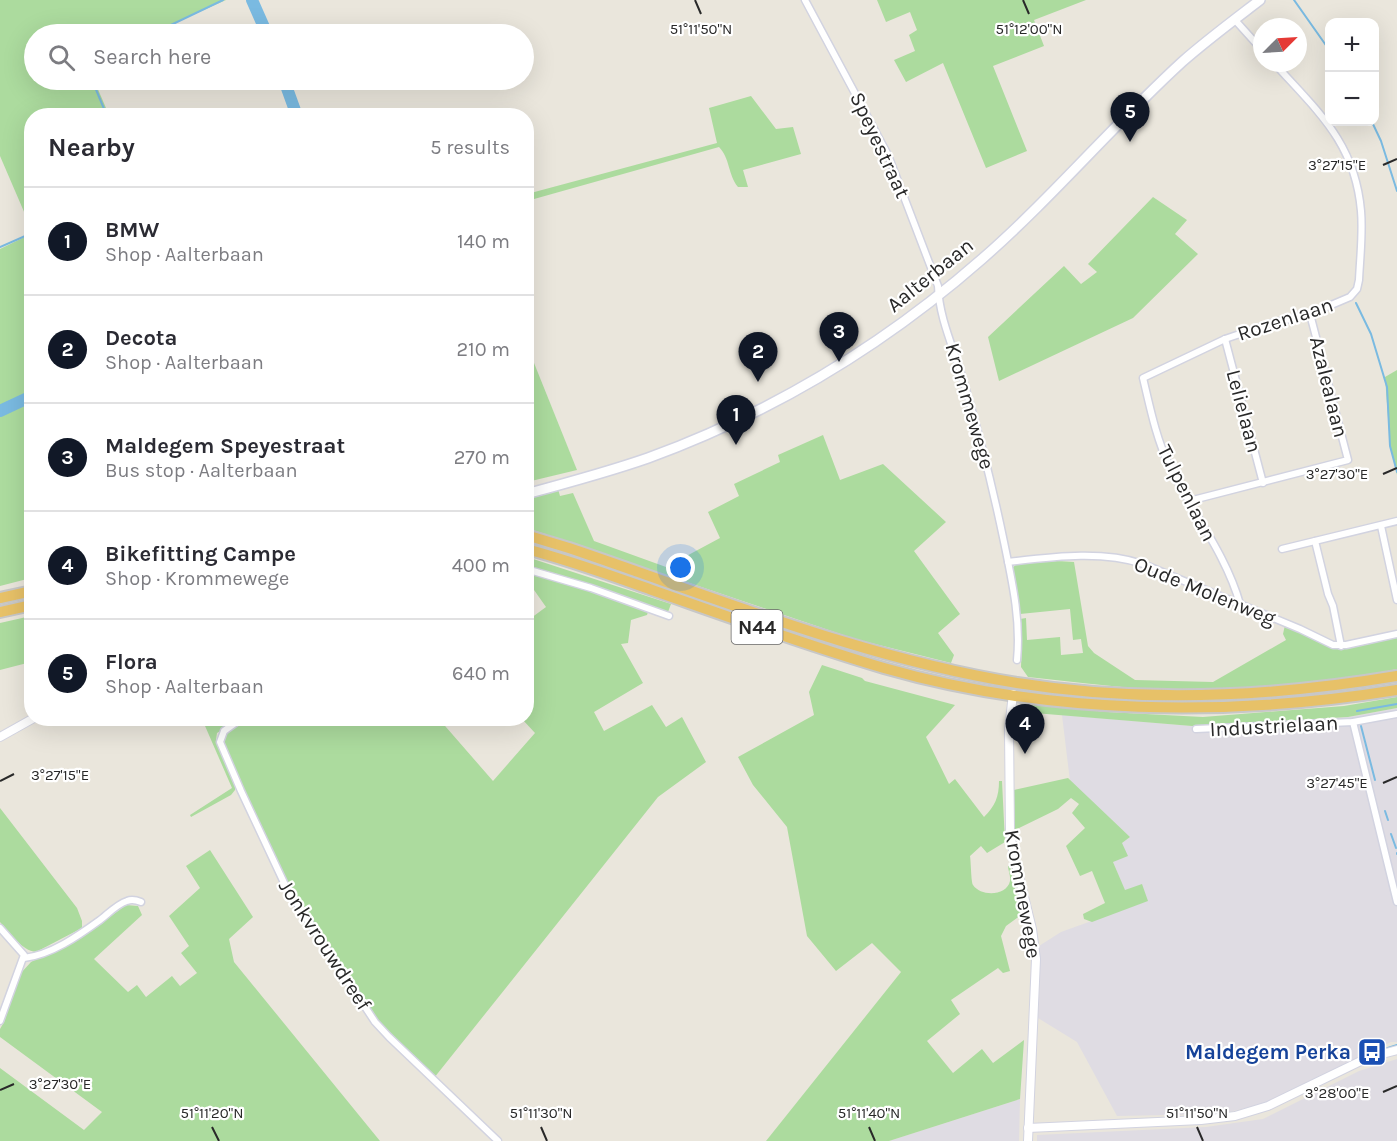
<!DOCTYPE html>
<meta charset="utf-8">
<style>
body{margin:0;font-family:Karla,sans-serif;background:#f7f7f7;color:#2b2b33}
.controls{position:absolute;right:18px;top:18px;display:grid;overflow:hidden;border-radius:12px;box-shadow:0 6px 24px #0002}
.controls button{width:54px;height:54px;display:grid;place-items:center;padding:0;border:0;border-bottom:2px solid #e1e1e2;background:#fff;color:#2b2b33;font:30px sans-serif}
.compass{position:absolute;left:1253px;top:18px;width:54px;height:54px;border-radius:50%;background:#fff;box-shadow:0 6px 24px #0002;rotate:66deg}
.you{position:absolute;left:681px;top:568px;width:21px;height:21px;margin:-15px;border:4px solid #fff;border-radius:50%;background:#1a73e8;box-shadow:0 0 0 9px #1a73e833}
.badge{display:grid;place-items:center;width:39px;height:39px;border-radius:50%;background:#111827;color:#fff;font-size:20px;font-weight:700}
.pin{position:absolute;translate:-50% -50px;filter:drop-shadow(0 2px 3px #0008)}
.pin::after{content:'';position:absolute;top:32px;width:21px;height:18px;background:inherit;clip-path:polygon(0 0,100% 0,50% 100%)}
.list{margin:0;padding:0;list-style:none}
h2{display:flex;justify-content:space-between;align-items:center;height:78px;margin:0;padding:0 24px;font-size:26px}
h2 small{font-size:20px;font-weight:400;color:#7c7c81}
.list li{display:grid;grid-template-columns:39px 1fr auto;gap:18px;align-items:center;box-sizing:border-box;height:108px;padding:0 24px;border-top:2px solid #e1e1e2}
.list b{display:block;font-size:22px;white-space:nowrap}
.list p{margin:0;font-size:20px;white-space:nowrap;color:#7c7c81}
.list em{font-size:20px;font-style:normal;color:#7c7c81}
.icon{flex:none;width:33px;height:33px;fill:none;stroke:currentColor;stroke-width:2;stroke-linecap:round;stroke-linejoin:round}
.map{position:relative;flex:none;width:1397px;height:1141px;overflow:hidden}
.search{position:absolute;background:#fff;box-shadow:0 6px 24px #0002;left:24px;top:24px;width:510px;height:66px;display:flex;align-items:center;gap:15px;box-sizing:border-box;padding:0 21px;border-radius:33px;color:#7c7c81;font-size:22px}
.panel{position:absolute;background:#fff;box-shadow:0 6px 24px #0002;left:24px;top:108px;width:510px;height:618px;border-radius:24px}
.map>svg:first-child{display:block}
.industrial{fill:#dfdce3}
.green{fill:#acdb9e}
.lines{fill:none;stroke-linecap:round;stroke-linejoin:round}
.stream{stroke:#7abae1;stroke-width:2}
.river{stroke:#7abae1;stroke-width:12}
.minor-casing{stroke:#d2d3e0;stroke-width:9}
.tertiary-casing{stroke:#d2d3e0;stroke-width:10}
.secondary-casing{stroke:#d2d3e0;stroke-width:12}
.trunk-casing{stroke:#c7c7c7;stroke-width:14}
.minor{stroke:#fff;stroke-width:6}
.tertiary{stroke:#fff;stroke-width:8}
.secondary{stroke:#fff;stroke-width:9}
.trunk{stroke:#e7c168;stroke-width:10}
.ticks{fill:none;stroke:#292929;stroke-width:2}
.labels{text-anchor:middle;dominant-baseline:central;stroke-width:4.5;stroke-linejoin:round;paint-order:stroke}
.shield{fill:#fff;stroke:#696969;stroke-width:1.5}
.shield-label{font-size:20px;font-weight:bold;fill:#292929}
.street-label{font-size:21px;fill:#292929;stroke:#fff}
.transit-label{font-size:21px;font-weight:bold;fill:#164399;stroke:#fff;text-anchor:end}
.ticks-label{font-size:15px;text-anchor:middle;fill:#292929;stroke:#fff;stroke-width:4.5;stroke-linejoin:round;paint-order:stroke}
</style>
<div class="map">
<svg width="1397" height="1141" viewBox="0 0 1397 1141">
<rect width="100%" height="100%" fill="#eae6dc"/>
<!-- industrial -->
<g class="industrial">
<path d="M1397 708V1042H1391L1263 1104 1220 1114 1117 1116 1077 1042 1038 1018 1040 979 1039 946 1061 932 1147 901 1125 891 1113 862 1122 843 1130 837 1070 781 1062 715 1192 726 1348 717Z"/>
<path d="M1397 1059V1141H1037V1135L1206 1127 1263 1119 1359 1071Z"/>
<path d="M1020 1099 1019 1141H889Z"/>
</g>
<!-- green -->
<g class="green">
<path d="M0 0H226L150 34H34V80H94L109 115 32 116 31 228 0 156Z"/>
<path d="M877 0H1086L1034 20 1044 46 993 66 1027 151 986 168 943 63 906 82 894 60 915 51 909 35 917 30 910 12 886 22Z"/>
<path d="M751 96 776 129 793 127 801 154 743 170 748 187H738C728 175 730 158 719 147L527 201V194L717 143 709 108Z"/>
<path d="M1153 197 1187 220 1175 234 1198 254 1133 318 999 381 988 337 1064 266 1081 284 1097 272 1088 264Z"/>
<path d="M31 234V578L0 586V249Z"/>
<path d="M526 343 577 470 527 482H526Z"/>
<path d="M1397 370V475L1390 445 1385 377Z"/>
<path d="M823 435 840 480 883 464 946 522 914 551 960 614 938 633 954 655 951 663 855 639 527 528V498L558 489 560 496 573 493 594 541 666 567 720 538 708 512 739 496 734 484 780 462 778 455Z"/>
<path d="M527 557 671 604 668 612 650 606 647 615 631 620 628 643 621 644 643 683 594 712 604 731 652 705 666 727 682 717 706 762 658 797 434 1078 377 1022 288 886 225 749C223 729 234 727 249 719H439L493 781 535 733 522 719 526 718 527 621 546 607 527 580Z"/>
<path d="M1057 561 1074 562 1088 646 1094 653 1135 680 1213 682 1286 640 1283 634 1285 625 1340 650 1397 636V669C1315 686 1230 694 1146 689 1107 686 1067 681 1028 677L1021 667 1022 641 1020 619 1026 618 1027 640 1060 637 1061 655 1083 653 1081 639 1073 640 1070 609 1020 614 1012 568 1017 564Z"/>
<path d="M31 616V662L0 670V623Z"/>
<path d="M822 665 862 678 865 681 955 705 926 737 949 784 955 779 984 817C995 806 999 797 999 781H1002L1005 842 987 853 981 846 970 856C971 862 971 882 973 885 981 897 1007 896 1010 881 1011 877 1008 870 1008 866H1010L1021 915 1006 926 1001 936 1010 971 1003 973 998 968 951 1000 960 1014 927 1041 953 1073 982 1049 993 1063 1024 1040 1020 1099 889 1141H766L901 972 872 943 836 971 807 936 787 827 753 785 738 757 814 715 809 692Z"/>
<path d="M1397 697V708L1348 717 1192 726 1022 712V703L1107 712 1203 717 1344 706Z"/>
<path d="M202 719H239L217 733 216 740 235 783V790L231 795 191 817 190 815 232 788Z"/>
<path d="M1068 778 1130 837 1122 843 1128 856 1113 862 1125 890 1142 884 1148 901 1092 922 1084 919 1083 914 1105 903 1092 871 1080 876 1066 846 1085 828 1072 813 1079 804 1071 798 1058 809 1015 830 1014 790Z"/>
<path d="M0 808 77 908 82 921V928L36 952C22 951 9 932 0 922Z"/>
<path d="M210 850 253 917 229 939 234 962 380 1141H0V1068L84 1130 102 1112 0 1037V1029L4 1022 20 974 31 962 96 927 126 905 138 906 142 915 94 959 128 992 137 985 146 997 172 976 180 986 197 973 181 953 189 946 169 916 200 888 186 866Z"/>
</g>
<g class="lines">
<!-- stream -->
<g class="stream">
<path d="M1294 0 1330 51"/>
<path d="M152 34 223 0"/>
<path d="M92 80 107 116"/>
<path d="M1372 122 1381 141 1397 191"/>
<path d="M0 247 32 233"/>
<path d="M1356 303 1371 334 1387 387 1390 446 1397 472"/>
<path d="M1357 711 1397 704"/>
<path d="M1361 726 1375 780"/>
<path d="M1385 811 1388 820"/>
<path d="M1391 834 1396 848"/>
<path d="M1397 853V854"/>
<path d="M1366 1055 1397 1045"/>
</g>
<!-- river -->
<g class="river">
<path d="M252 0 267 34"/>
<path d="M284 80 297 116"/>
<path d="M0 411 32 396"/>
</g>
<!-- minor casing -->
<g class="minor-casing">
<g id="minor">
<path d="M805 0 888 155 938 286C939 319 955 351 964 383 980 436 993 489 1004 542 1012 581 1021 620 1017 660"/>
<path d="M1235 20 1262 50"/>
<path d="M1225 339 1263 483"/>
<path d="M1189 501 1348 460 1310 314"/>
<path d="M1381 526 1397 600"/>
<path d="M1315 541 1328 594 1333 606 1341 646"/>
<path d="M1282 549 1397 521"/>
<path d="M1008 562C1052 557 1101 550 1143 564L1300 629 1333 645H1346L1397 634"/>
<path d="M526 569 591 588 669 616"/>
<path d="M1240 604C1226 554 1192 512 1169 465 1156 438 1150 407 1143 378L1225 339 1272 323 1310 314 1350 297 1357 289 1359 280C1360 258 1363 233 1361 211 1355 142 1317 111 1274 63"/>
<path d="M242 718 224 731 220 742 241 791 286 887 375 1022 389 1037 498 1141"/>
<path d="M1353 722 1397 902"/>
<path d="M1196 729 1353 722 1397 714"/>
<path d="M0 928 24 955 0 1021"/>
<path d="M24 958C51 955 78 936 100 920 108 914 117 904 127 901 132 899 136 900 141 902"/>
</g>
</g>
<!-- tertiary casing -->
<g class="tertiary-casing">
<g id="tertiary">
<path d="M1013 694 1009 729 1010 832 1014 856 1032 929 1036 959 1028 1141"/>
<path d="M0 737 34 718"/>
<path d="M1028 1128 1201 1120 1235 1116 1268 1106 1367 1058 1397 1050"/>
</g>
</g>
<!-- secondary casing -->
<g class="secondary-casing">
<path id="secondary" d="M526 494C567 483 608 472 648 458 771 413 884 345 982 259 1052 198 1113 125 1182 62 1207 40 1234 20 1260 0"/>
</g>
<!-- trunk casing -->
<g class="trunk-casing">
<g id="trunk">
<path d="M526 535 569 548C717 598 862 658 1017 683 1142 703 1272 697 1397 676"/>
<path d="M526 549C569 560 610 575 652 590 729 617 806 645 884 668 1047 715 1230 717 1397 690"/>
<path d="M0 598 32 591"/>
<path d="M0 612 32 605"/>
</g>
</g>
<!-- minor -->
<use href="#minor" class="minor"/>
<!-- tertiary -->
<use href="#tertiary" class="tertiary"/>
<!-- secondary -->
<use href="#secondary" class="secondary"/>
<!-- trunk -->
<use href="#trunk" class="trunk"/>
</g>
<!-- ticks -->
<path class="ticks" d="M695 0 701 14M1023 0 1029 14M1383 165 1397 159M1383 474 1397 468M0 781 14 774M1383 783 1397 777M0 1090 14 1084M1383 1092 1397 1086M212 1127 219 1141M541 1127 547 1141M869 1127 875 1141M1197 1127 1203 1141"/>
<!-- icons -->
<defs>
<g id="bus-square" transform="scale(1.5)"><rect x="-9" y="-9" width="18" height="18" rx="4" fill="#1a4fb4" stroke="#fff"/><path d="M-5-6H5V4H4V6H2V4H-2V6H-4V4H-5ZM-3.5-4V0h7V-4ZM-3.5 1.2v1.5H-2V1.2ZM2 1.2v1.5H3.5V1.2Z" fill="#fff"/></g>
</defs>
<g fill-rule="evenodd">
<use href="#bus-square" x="1372" y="1052"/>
</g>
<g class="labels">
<!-- shield labels -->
<rect class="shield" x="731.5" y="610" width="51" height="34" rx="4.5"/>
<g class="shield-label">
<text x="757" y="627">N44</text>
</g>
<!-- street labels -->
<g class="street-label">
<text transform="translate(880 145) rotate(65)">Speyestraat</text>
<text transform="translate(930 275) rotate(-39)">Aalterbaan</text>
<text transform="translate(1285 319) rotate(-18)">Rozenlaan</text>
<text transform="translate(1329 387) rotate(76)">Azalealaan</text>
<text transform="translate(970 406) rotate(74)">Krommewege</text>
<text transform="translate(1244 411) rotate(75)">Lelielaan</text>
<text transform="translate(1187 493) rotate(63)">Tulpenlaan</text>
<text transform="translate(1205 591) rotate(22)">Oude Molenweg</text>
<text transform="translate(1274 726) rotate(-3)">Industrielaan</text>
<text transform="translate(1023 894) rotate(80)">Krommewege</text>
<text transform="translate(325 945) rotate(57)">Jonkvrouwdreef</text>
</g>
<!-- transit labels -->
<g class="transit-label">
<text x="1351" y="1052">Maldegem Perka</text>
</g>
</g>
<g class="ticks-label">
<text x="701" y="34">51°11'50"N</text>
<text x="1029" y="34">51°12'00"N</text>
<text x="1337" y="170">3°27'15"E</text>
<text x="1337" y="479">3°27'30"E</text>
<text x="60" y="780">3°27'15"E</text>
<text x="1337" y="788">3°27'45"E</text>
<text x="60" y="1089">3°27'30"E</text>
<text x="1337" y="1098">3°28'00"E</text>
<text x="212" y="1118">51°11'20"N</text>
<text x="541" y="1118">51°11'30"N</text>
<text x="869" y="1118">51°11'40"N</text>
<text x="1197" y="1118">51°11'50"N</text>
</g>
</svg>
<div class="controls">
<button>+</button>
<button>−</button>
</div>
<svg class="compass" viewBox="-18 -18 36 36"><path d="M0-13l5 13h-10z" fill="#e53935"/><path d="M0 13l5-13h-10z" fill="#7c7c81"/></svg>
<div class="you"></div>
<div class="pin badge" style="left:736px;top:445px">1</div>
<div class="pin badge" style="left:758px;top:382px">2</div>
<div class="pin badge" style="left:839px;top:362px">3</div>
<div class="pin badge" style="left:1025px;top:754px">4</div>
<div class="pin badge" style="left:1130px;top:142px">5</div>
<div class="search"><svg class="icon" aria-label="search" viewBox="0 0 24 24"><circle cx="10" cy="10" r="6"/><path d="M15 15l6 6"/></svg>Search here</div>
<section class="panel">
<h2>Nearby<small>5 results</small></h2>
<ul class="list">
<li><span class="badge">1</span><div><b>BMW</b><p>Shop · Aalterbaan</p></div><em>140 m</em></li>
<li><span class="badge">2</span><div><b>Decota</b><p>Shop · Aalterbaan</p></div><em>210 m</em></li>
<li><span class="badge">3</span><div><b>Maldegem Speyestraat</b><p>Bus stop · Aalterbaan</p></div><em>270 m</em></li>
<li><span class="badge">4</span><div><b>Bikefitting Campe</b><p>Shop · Krommewege</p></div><em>400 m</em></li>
<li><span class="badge">5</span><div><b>Flora</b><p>Shop · Aalterbaan</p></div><em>640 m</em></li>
</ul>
</section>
</div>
